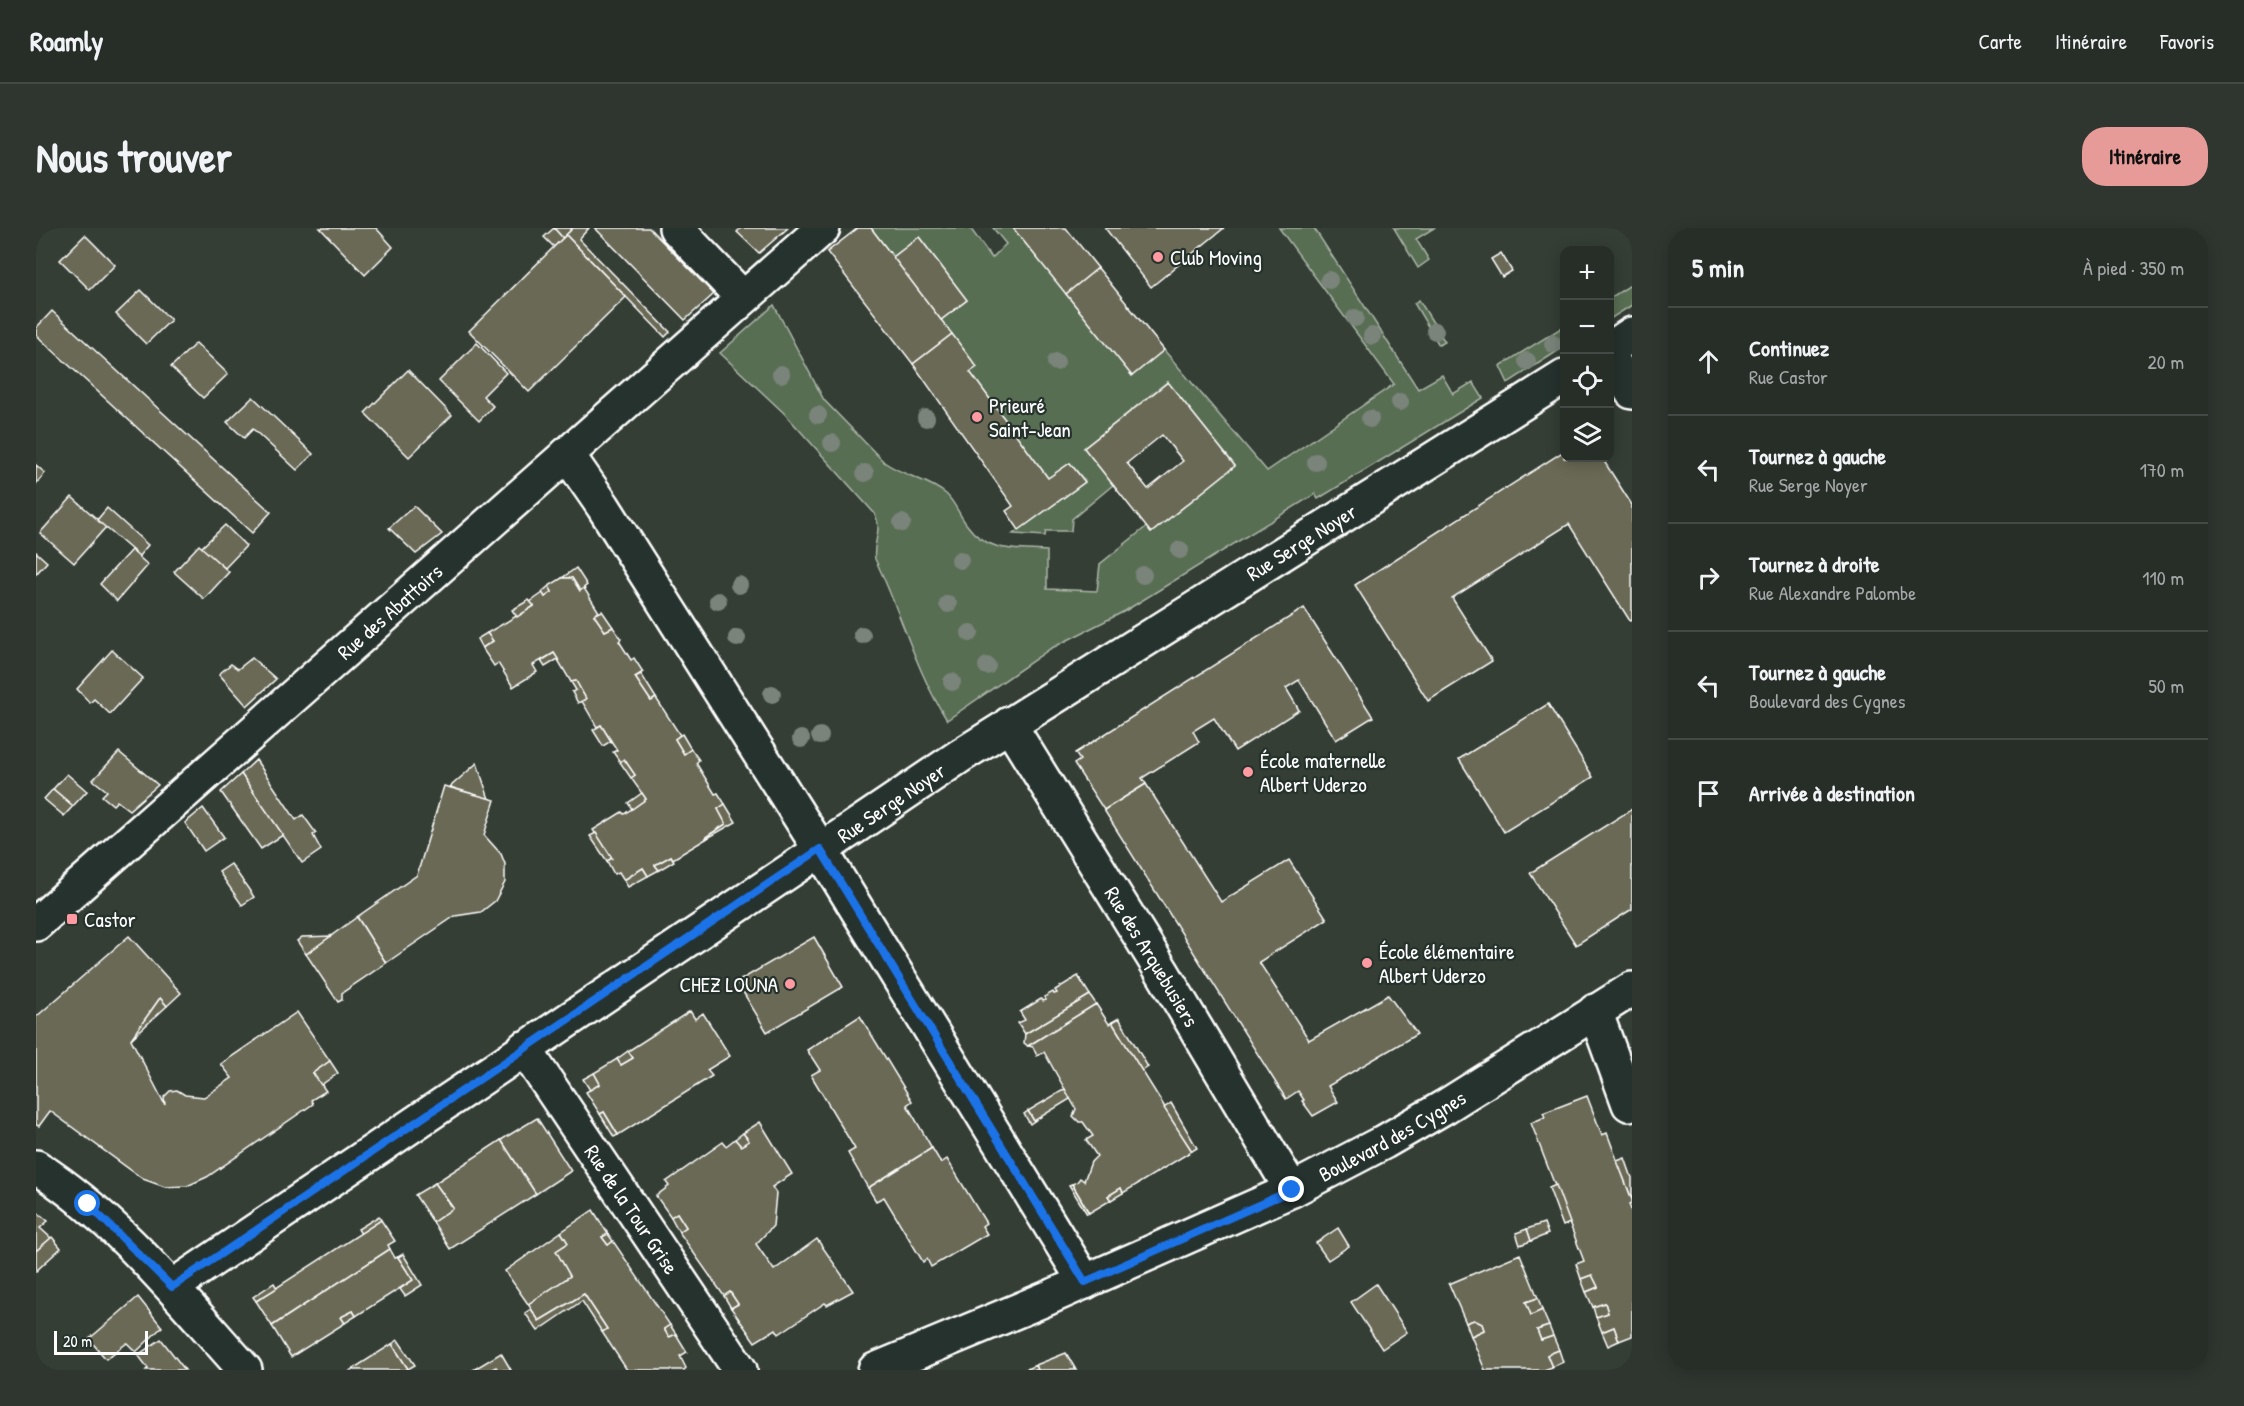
<!DOCTYPE html>
<html lang="fr">
<meta charset="utf-8">
<style>
body{margin:0;font-family:"Patrick Hand",sans-serif;background:#2f3630;color:#f1f3f6}
.controls{position:absolute;right:18px;top:18px;display:grid;overflow:hidden;border-radius:12px;box-shadow:0 3px 15px #0003}
.controls button{width:54px;height:54px;display:grid;place-items:center;padding:0;border:0;border-bottom:2px solid #434a45;background:#272e28;color:#f1f3f6;font:30px sans-serif}
.scale{position:absolute;left:18px;bottom:15px;width:94px;box-sizing:border-box;padding-left:6px;border:3px solid #fff;border-top:0;font-size:16px;line-height:21px;white-space:nowrap;color:#fff;-webkit-text-stroke:4px #26332d;paint-order:stroke}
.stop{position:absolute;width:18px;height:18px;margin:-14px;border:4px solid #1a73e8;border-radius:50%;background:#fff}
.stop.end{background:#1a73e8;border-color:#fff;box-shadow:0 2px 6px #0008}
.list{margin:0;padding:0;list-style:none}
h2{display:flex;justify-content:space-between;align-items:center;height:78px;margin:0;padding:0 24px;font-size:26px}
h2 small{font-size:20px;font-weight:400;color:#a4a8a8}
.list li{display:grid;grid-template-columns:39px 1fr auto;gap:18px;align-items:center;box-sizing:border-box;height:108px;padding:0 24px;border-top:2px solid #434a45}
.list b{display:block;font-size:22px;white-space:nowrap}
.list p{margin:0;font-size:20px;white-space:nowrap;color:#a4a8a8}
.list em{font-size:20px;font-style:normal;color:#a4a8a8}
.icon{flex:none;width:33px;height:33px;fill:none;stroke:currentColor;stroke-width:2;stroke-linecap:round;stroke-linejoin:round}
.map{position:relative;flex:none;width:1596px;height:1142px;overflow:hidden;border-radius:24px}
header{display:flex;align-items:center;gap:36px;box-sizing:border-box;height:84px;padding:0 30px;background:#272e28;border-bottom:2px solid #434a45}
header strong{font-size:28px}
nav{display:flex;gap:33px;margin-inline-start:auto;font-size:21px}
.intro{display:flex;align-items:center;justify-content:space-between;box-sizing:border-box;height:144px;padding:0 36px}
h1{margin:0;font-size:42px}
.button{padding:15px 27px;border-radius:24px;background:#e69b98;color:#111;font-size:21px;font-weight:700}
main{display:flex;gap:36px;padding:0 36px}
aside{flex:1;background:#272e28;border-radius:24px;box-shadow:0 3px 15px #0003}
.map>svg:first-child{display:block}
.green{fill:#586e53;stroke:#acb6a9;stroke-width:1.5}
.building{fill:#6a6954;stroke:#fff;stroke-width:1.5;fill-rule:evenodd}
.lines{fill:none;stroke-linecap:round;stroke-linejoin:round}
.minor-casing{stroke:#fff;stroke-width:38}
.major-casing{stroke:#fff;stroke-width:38}
.minor{stroke:#26332d;stroke-width:33}
.major{stroke:#26332d;stroke-width:33}
.tree{fill:#7a847a}
.route{stroke:#1a73e8;stroke-width:8}
.poi-dot{fill:#ff9aa2;stroke:#26332d;stroke-width:2}
.labels{text-anchor:middle;dominant-baseline:central;stroke-width:4.5;stroke-linejoin:round;paint-order:stroke}
.poi-label{font-size:21px;fill:#fff;stroke:#26332d;text-anchor:start}
.street-label{font-size:21px;fill:#fff;stroke:#26332d}
</style>
<header>
<strong>Roamly</strong>
<nav><a>Carte</a><a>Itinéraire</a><a>Favoris</a></nav>
</header>
<div class="intro"><h1>Nous trouver</h1><a class="button">Itinéraire</a></div>
<main>
<div class="map">
<svg width="1596" height="1142" viewBox="0 0 1596 1142">
<rect width="100%" height="100%" fill="#343e35"/>
<filter id="ink" filterUnits="userSpaceOnUse"><feTurbulence type="fractalNoise" baseFrequency=".0167" numOctaves="2"/><feDisplacementMap in="SourceGraphic" scale="12" xChannelSelector="R" yChannelSelector="G"/><feConvolveMatrix kernelMatrix="1 2 1 2 8 2 1 2 1" color-interpolation-filters="sRGB"/></filter>
<g filter="url(#ink)">
<!-- green -->
<g class="green">
<path d="M835 0H934L956 30 970 16 957 0H977L1097 147 1128 122 1231 243 1358 156 1243 0H1278L1382 161 1406 147 1417 166 1437 154 1447 170 1282 271 1279 266 1089 383 1014 421 911 492C879 442 865 384 839 331 836 314 847 304 839 286L748 185 684 125 738 77 788 172 848 234C867 248 892 251 910 266 919 274 923 287 931 297 951 325 980 321 1011 323V361L1061 363 1064 336 1110 299 1115 305 1199 238 1131 154 1048 220 1077 257 1036 291 1035 303H1010L1009 308 977 306 1049 253 1034 235 1012 250 934 144 941 139 905 92 931 72 884 10 857 29Z"/>
<path d="M1358 0H1398L1380 11 1393 32 1382 40Z"/>
<path d="M1596 56V77L1574 91V70Z"/>
<path d="M1383 72 1409 114 1403 117 1378 75Z"/>
<path d="M1528 98V119L1472 155 1464 138Z"/>
</g>
<!-- building -->
<g class="building">
<path d="M284 0H340L357 19 329 47Z"/>
<path d="M518 0 527 10 518 19 508 9Z"/>
<path d="M518 0H537L527 10Z"/>
<path d="M537 0H553L543 11 634 104 629 109 530 7Z"/>
<path d="M559 0H613L678 66 649 92Z"/>
<path d="M705 0H752L723 25 701 4Z"/>
<path d="M822 0H835L916 106 877 136 791 24Z"/>
<path d="M977 0H1030L1062 40 1030 66Z"/>
<path d="M1069 0H1188L1115 59Z"/>
<path d="M49 7 79 37 54 62 24 32Z"/>
<path d="M530 7 590 69 493 164 433 103Z"/>
<path d="M883 9 931 72 905 92 857 29Z"/>
<path d="M1465 25 1476 43 1466 49 1455 31Z"/>
<path d="M1062 40 1128 122 1096 148 1030 66Z"/>
<path d="M105 62 135 92 110 116 80 86Z"/>
<path d="M16 83 235 284 216 305 0 107V100Z"/>
<path d="M916 106 941 139 934 144 1012 250 1034 235 1049 254 983 302 970 283 977 278 877 136Z"/>
<path d="M160 115 192 146 167 170 135 139Z"/>
<path d="M441 115 470 145 447 168 457 178 443 193 403 153Z"/>
<path d="M372 142 416 187 373 229 329 185Z"/>
<path d="M1132 154 1199 238 1115 305 1048 220ZM1126 207 1147 233 1112 261 1091 235Z"/>
<path d="M217 169 277 226 261 242 217 201 208 210 191 194Z"/>
<path d="M1528 223V230H1566L1596 277V392L1594 393 1533 296 1416 370 1456 433 1392 473 1319 357Z"/>
<path d="M0 237 9 245 0 256Z"/>
<path d="M36 269 70 299 38 335 4 305Z"/>
<path d="M378 278 406 306 380 326 353 300Z"/>
<path d="M71 280 112 317 103 328 61 292Z"/>
<path d="M189 297 210 318 189 340 165 320Z"/>
<path d="M163 317 193 344 168 371 138 344Z"/>
<path d="M95 322 112 337 81 373 64 356Z"/>
<path d="M0 324 11 334 0 346Z"/>
<path d="M540 340 551 357 544 363 536 350H526Z"/>
<path d="M526 350H536L544 363 548 360 563 384 558 387 569 403 577 399 585 411 583 413 595 432 598 430 607 444 599 449 615 473 620 470 644 507 639 511 648 526 655 521 663 532 660 535 679 566 682 565 689 576 682 581 690 596 670 609V611L637 631 635 628 619 637 623 642 612 648 607 640 588 652 583 644 578 646 571 633 576 630 557 602 586 584 588 586 610 571 595 550 599 547 588 531 584 534 577 524 581 522 565 497 561 499 546 473 550 471 540 453 535 454 518 425 497 437 501 444 477 459 462 435 458 438 446 420 457 413 451 405 498 378 494 374 507 365 509 369 516 364 513 358Z"/>
<path d="M513 358 516 364 509 369 506 364Z"/>
<path d="M493 372 498 378 481 389 476 382Z"/>
<path d="M1268 380 1337 489 1300 512 1263 452 1250 460 1263 482 1199 523 1178 490 1157 503 1163 514 1106 550 1110 556 1068 582 1038 536 1044 532 1039 525Z"/>
<path d="M566 383 577 399 569 403 558 387Z"/>
<path d="M451 405 457 413 446 420 441 411Z"/>
<path d="M76 422 107 450 74 486 58 471 54 475 41 461Z"/>
<path d="M518 425 522 431 509 439 505 433Z"/>
<path d="M216 430 240 451 211 478 183 446 195 436 202 441Z"/>
<path d="M605 446 620 470 615 473 599 449Z"/>
<path d="M540 453 550 471 542 475 536 464 540 462 535 454Z"/>
<path d="M1512 476 1557 549 1468 604 1423 531Z"/>
<path d="M565 497 575 513 567 518 557 502Z"/>
<path d="M646 506 655 521 648 526 639 511Z"/>
<path d="M83 524 122 557 93 582 81 573 77 577 66 568 71 563 57 552Z"/>
<path d="M588 531 599 547 595 550 584 534Z"/>
<path d="M220 532 260 592 267 587 280 605 277 607 285 622 266 635 205 546Z"/>
<path d="M441 535 453 571 414 559Z"/>
<path d="M31 546 51 563 37 578 17 561Z"/>
<path d="M205 546 247 607 225 621 185 564Z"/>
<path d="M1110 556 1185 674 1253 632 1291 691 1223 734 1273 812 1352 767 1381 806 1292 858 1302 874 1277 888 1266 873 1268 872 1262 863 1250 871 1068 582Z"/>
<path d="M408 558 459 572 448 607 465 626 469 636V654L459 673 445 684 419 688 350 735 321 689 381 647Z"/>
<path d="M17 561 37 578 28 588 8 571Z"/>
<path d="M606 565 610 571 596 581 592 575Z"/>
<path d="M689 576 700 594 670 611V609L690 596 682 581Z"/>
<path d="M167 580 188 609 168 623 149 595Z"/>
<path d="M1596 581V681L1540 717 1494 645Z"/>
<path d="M560 605 576 630 571 633 554 608Z"/>
<path d="M635 628 638 633 623 642 619 637Z"/>
<path d="M195 636 218 669 206 677 183 644Z"/>
<path d="M607 640 612 648 592 659 588 652Z"/>
<path d="M321 689 350 735 306 765V772L302 774 270 726Z"/>
<path d="M93 708 145 765 131 778 124 770 95 811 129 877 128 869 134 863 141 862 149 867 168 869 196 850 185 836 261 784 294 833 277 845 290 863 275 872 277 876 171 949 151 958 129 959 107 951 14 883 3 898 0 897V789Z"/>
<path d="M295 708 270 726 261 713 266 709Z"/>
<path d="M778 709 807 759 731 804 701 754Z"/>
<path d="M1042 748 1054 767 989 806 982 795 989 792 984 784 1005 771 1007 773 1010 772 1008 769 1017 764 1018 766 1021 765 1019 762Z"/>
<path d="M1054 767 1060 776 992 818 988 815 989 806Z"/>
<path d="M124 770 131 778 95 811Z"/>
<path d="M1060 776 1073 796 1076 794 1156 923 1087 965 1085 960 1072 968 1075 972 1053 985 1036 956 1041 954 1044 950 1048 953 1055 934 1061 928 1050 912 1057 908 1047 894H1043L1037 888 1040 881 1008 824 1001 828 997 819 992 818Z"/>
<path d="M654 783 659 791 667 785 694 828 671 842 676 848 582 907 568 884 564 886 550 864 564 856 558 845 581 831 585 837 597 830 592 823Z"/>
<path d="M824 788 876 873 871 877 896 920 832 960 812 925 819 921 775 847 784 842 771 822Z"/>
<path d="M1083 790 1112 839 1106 843 1076 794Z"/>
<path d="M592 823 597 830 585 837 581 831Z"/>
<path d="M294 833 302 845 285 857 277 845Z"/>
<path d="M558 845 564 856 554 862 547 851Z"/>
<path d="M1029 861 1034 871 998 893 992 883Z"/>
<path d="M1551 868 1566 907 1571 905 1596 972V975L1593 976 1596 985V1108L1583 1113 1578 1099 1566 1104 1560 1089 1572 1085 1569 1075 1557 1079 1550 1064 1562 1059 1556 1047 1545 1051 1540 1036 1548 1033 1495 895 1509 889 1507 885Z"/>
<path d="M1135 875 1161 920 1156 923 1128 880Z"/>
<path d="M992 883 998 893 994 896 988 886Z"/>
<path d="M568 884 582 907 578 909 564 886Z"/>
<path d="M501 890 535 943 500 966 465 912Z"/>
<path d="M724 894 756 946 736 959 740 965 737 998 720 1016 738 1042 781 1011 817 1063 791 1077 789 1075 743 1106 740 1101 719 1114 695 1080 702 1076 694 1064 688 1068 643 1004 650 999 641 985 635 989 620 968 633 958 630 954 687 914 690 918 699 911 705 918 713 913 707 905Z"/>
<path d="M707 905 713 913 705 918 699 911Z"/>
<path d="M465 912 500 966 414 1021 397 994 417 980 399 955Z"/>
<path d="M896 920 905 935 911 931 950 995 946 998 951 1006 895 1039 891 1031 887 1034 848 969 840 973 832 960Z"/>
<path d="M1589 930 1596 950V971L1581 933Z"/>
<path d="M399 955 417 980 397 994 379 967Z"/>
<path d="M1036 956 1053 985 1051 986 1033 957Z"/>
<path d="M1520 957 1534 995 1527 998 1513 960Z"/>
<path d="M1085 960 1087 965 1075 972 1072 968Z"/>
<path d="M557 982 572 1006 566 1009 572 1017 577 1013 634 1097 628 1101 633 1109 640 1106 651 1124 644 1128 650 1140 648 1142H591L566 1104 571 1101 548 1066 503 1093 492 1076 534 1048 520 1023 532 1015 525 1004Z"/>
<path d="M0 983 12 993 4 1000 15 1010 0 1023Z"/>
<path d="M641 985 650 999 643 1004 635 989Z"/>
<path d="M343 988 345 992 325 1006 322 1001Z"/>
<path d="M345 992 359 1013 352 1017 354 1021 236 1098 220 1073Z"/>
<path d="M1508 995 1512 1006 1495 1013 1491 1001Z"/>
<path d="M1302 1000 1313 1018 1292 1032 1280 1015Z"/>
<path d="M1491 1001 1495 1013 1484 1017 1480 1005Z"/>
<path d="M525 1004 532 1015 520 1023 534 1048 492 1076 469 1043Z"/>
<path d="M572 1006 577 1013 572 1017 566 1009Z"/>
<path d="M16 1009 25 1020 0 1043V1023Z"/>
<path d="M354 1021 359 1030 362 1029 377 1052 320 1088 317 1083 305 1089 309 1095 255 1129 236 1098Z"/>
<path d="M367 1026 386 1057 369 1068 364 1061 377 1052 362 1029Z"/>
<path d="M1484 1026 1502 1070 1490 1074 1495 1087 1506 1082 1513 1098 1501 1102 1505 1112 1517 1108 1523 1122 1511 1127 1516 1139 1508 1142H1449L1435 1108 1448 1102 1446 1096 1438 1092 1430 1095 1413 1056Z"/>
<path d="M1556 1047 1562 1059 1550 1064 1545 1051Z"/>
<path d="M238 1055 241 1060 220 1073 217 1069Z"/>
<path d="M1340 1056 1371 1104 1346 1121 1315 1074Z"/>
<path d="M694 1064 702 1076 695 1080 688 1068Z"/>
<path d="M548 1066 571 1101 566 1104 546 1073 502 1103 489 1085 495 1081 503 1093Z"/>
<path d="M102 1069 126 1099 100 1124 91 1115 70 1131 53 1111Z"/>
<path d="M1502 1070 1506 1082 1495 1087 1490 1074Z"/>
<path d="M1569 1075 1572 1085 1560 1089 1557 1079Z"/>
<path d="M317 1083 320 1088 309 1095 305 1089Z"/>
<path d="M1438 1092 1446 1096 1448 1102 1435 1108 1430 1095Z"/>
<path d="M634 1097 640 1106 633 1109 628 1101Z"/>
<path d="M1513 1098 1517 1108 1505 1112 1501 1102Z"/>
<path d="M1578 1099 1583 1113 1572 1118 1566 1104Z"/>
<path d="M125 1111 149 1142H110L112 1140 102 1127Z"/>
<path d="M362 1112 379 1137 372 1141 356 1116Z"/>
<path d="M356 1116 372 1141 370 1142H315Z"/>
<path d="M1523 1122 1527 1134 1516 1139 1511 1127Z"/>
<path d="M465 1125 475 1142H462L460 1139 454 1142H437Z"/>
<path d="M1030 1125 1040 1142H1002L1000 1137Z"/>
<path d="M1000 1137 1002 1142H988Z"/>
</g>
<g class="lines">
<!-- minor casing -->
<g class="minor-casing">
<g id="minor">
<path d="M640 0 707 70"/>
<path d="M1574 121 1596 106"/>
<path d="M1574 129 1596 164"/>
<path d="M531 226 567 278 784 621 1049 1054"/>
<path id="s1" d="M973 496 1127 745 1256 962"/>
<path id="s2" d="M0 696 787 0"/>
<path d="M1559 783 1593 876"/>
<path id="s3" d="M488 820 704 1142"/>
<path d="M0 939C83 992 144 1070 209 1142"/>
<path id="s4" d="M136 1059 924 528 1528 149"/>
</g>
</g>
<!-- major casing -->
<g class="major-casing">
<g id="major">
<path id="s5" d="M839 1142 1012 1070 1256 962 1348 914 1410 878 1596 761"/>
</g>
</g>
<!-- minor -->
<use href="#minor" class="minor"/>
<!-- major -->
<use href="#major" class="major"/>
</g>
<!-- trees -->
<g class="tree">
<circle cx="1293" cy="52" r="9"/>
<circle cx="1319" cy="90" r="9"/>
<circle cx="1399" cy="103" r="9"/>
<circle cx="1336" cy="108" r="9"/>
<circle cx="1517" cy="116" r="9"/>
<circle cx="1491" cy="133" r="9"/>
<circle cx="1020" cy="134" r="9"/>
<circle cx="745" cy="146" r="9"/>
<circle cx="1364" cy="174" r="9"/>
<circle cx="782" cy="187" r="9"/>
<circle cx="890" cy="190" r="9"/>
<circle cx="1334" cy="191" r="9"/>
<circle cx="796" cy="215" r="9"/>
<circle cx="1280" cy="234" r="9"/>
<circle cx="829" cy="245" r="9"/>
<circle cx="866" cy="295" r="9"/>
<circle cx="1144" cy="322" r="9"/>
<circle cx="924" cy="332" r="9"/>
<circle cx="1107" cy="347" r="9"/>
<circle cx="703" cy="357" r="9"/>
<circle cx="682" cy="373" r="9"/>
<circle cx="912" cy="376" r="9"/>
<circle cx="934" cy="405" r="9"/>
<circle cx="826" cy="407" r="9"/>
<circle cx="701" cy="410" r="9"/>
<circle cx="951" cy="438" r="9"/>
<circle cx="916" cy="454" r="9"/>
<circle cx="736" cy="466" r="9"/>
<circle cx="784" cy="508" r="9"/>
<circle cx="765" cy="511" r="9"/>
</g>
</g>
<g class="lines" filter="url(#ink)">
<!-- route -->
<path class="route" d="M52 976 136 1059 784 621 1049 1054 1256 962"/>
</g>
<!-- markers -->
<g class="poi-dot">
<circle cx="1122" cy="29" r="6"/>
<circle cx="941" cy="189" r="6"/>
<circle cx="1212" cy="544" r="6"/>
<rect x="30" y="685" width="12" height="12" rx="3"/>
<circle cx="1331" cy="735" r="6"/>
<circle cx="754" cy="756" r="6"/>
</g>
<g class="labels">
<!-- poi labels -->
<g class="poi-label">
<text x="1134" y="29">Club Moving</text>
<text x="953" y="177">Prieuré<tspan x="953" dy="24">Saint-Jean</tspan></text>
<text x="1224" y="532">École maternelle<tspan x="1224" dy="24">Albert Uderzo</tspan></text>
<text x="48" y="691">Castor</text>
<text x="1343" y="723">École élémentaire<tspan x="1343" dy="24">Albert Uderzo</tspan></text>
<text x="742" y="756" text-anchor="end">CHEZ LOUNA</text>
</g>
<!-- street labels -->
<g class="street-label">
<text stroke="none"><textPath href="#s4" startOffset="1353">Rue Serge Noyer</textPath></text>
<text stroke="none"><textPath href="#s2" startOffset="472">Rue des Abattoirs</textPath></text>
<text stroke="none"><textPath href="#s4" startOffset="867">Rue Serge Noyer</textPath></text>
<text stroke="none"><textPath href="#s1" startOffset="273">Rue des Arquebusiers</textPath></text>
<text stroke="none"><textPath href="#s5" startOffset="568">Boulevard des Cygnes</textPath></text>
<text stroke="none"><textPath href="#s3" startOffset="194">Rue de la Tour Grise</textPath></text>
</g>
</g>
</svg>
<div class="controls">
<button>+</button>
<button>−</button>
<button><svg class="icon" aria-label="locate" viewBox="0 0 24 24"><circle cx="12" cy="12" r="6"/><path d="M12 2v4M12 18v4M2 12h4M18 12h4"/></svg></button>
<button><svg class="icon" aria-label="layers" viewBox="0 0 24 24"><path d="M12 4l9 5-9 5-9-5zM3 14l9 5 9-5"/></svg></button>
</div>
<div class="scale">20 m</div>
<div class="stop" style="left:52px;top:976px"></div>
<div class="stop end" style="left:1256px;top:962px"></div>
</div>
<aside>
<h2>5 min<small>À pied · 350 m</small></h2>
<ul class="list">
<li><svg class="icon" aria-label="ahead" viewBox="0 0 24 24"><path d="M12 20V5M6 11l6-6 6 6"/></svg><div><b>Continuez</b><p>Rue Castor</p></div><em>20 m</em></li>
<li><svg class="icon" aria-label="left" viewBox="0 0 24 24"><path d="M17 20v-9H6M10 6l-5 5 5 5"/></svg><div><b>Tournez à gauche</b><p>Rue Serge Noyer</p></div><em>170 m</em></li>
<li><svg class="icon" aria-label="right" viewBox="0 0 24 24"><path d="M7 20v-9h11M14 6l5 5-5 5"/></svg><div><b>Tournez à droite</b><p>Rue Alexandre Palombe</p></div><em>110 m</em></li>
<li><svg class="icon" aria-label="left" viewBox="0 0 24 24"><path d="M17 20v-9H6M10 6l-5 5 5 5"/></svg><div><b>Tournez à gauche</b><p>Boulevard des Cygnes</p></div><em>50 m</em></li>
<li><svg class="icon" aria-label="arrive" viewBox="0 0 24 24"><path d="M6 21V4h12l-3 4 3 4H6"/></svg><div><b>Arrivée à destination</b></div></li>
</ul>
</aside>
</main>
